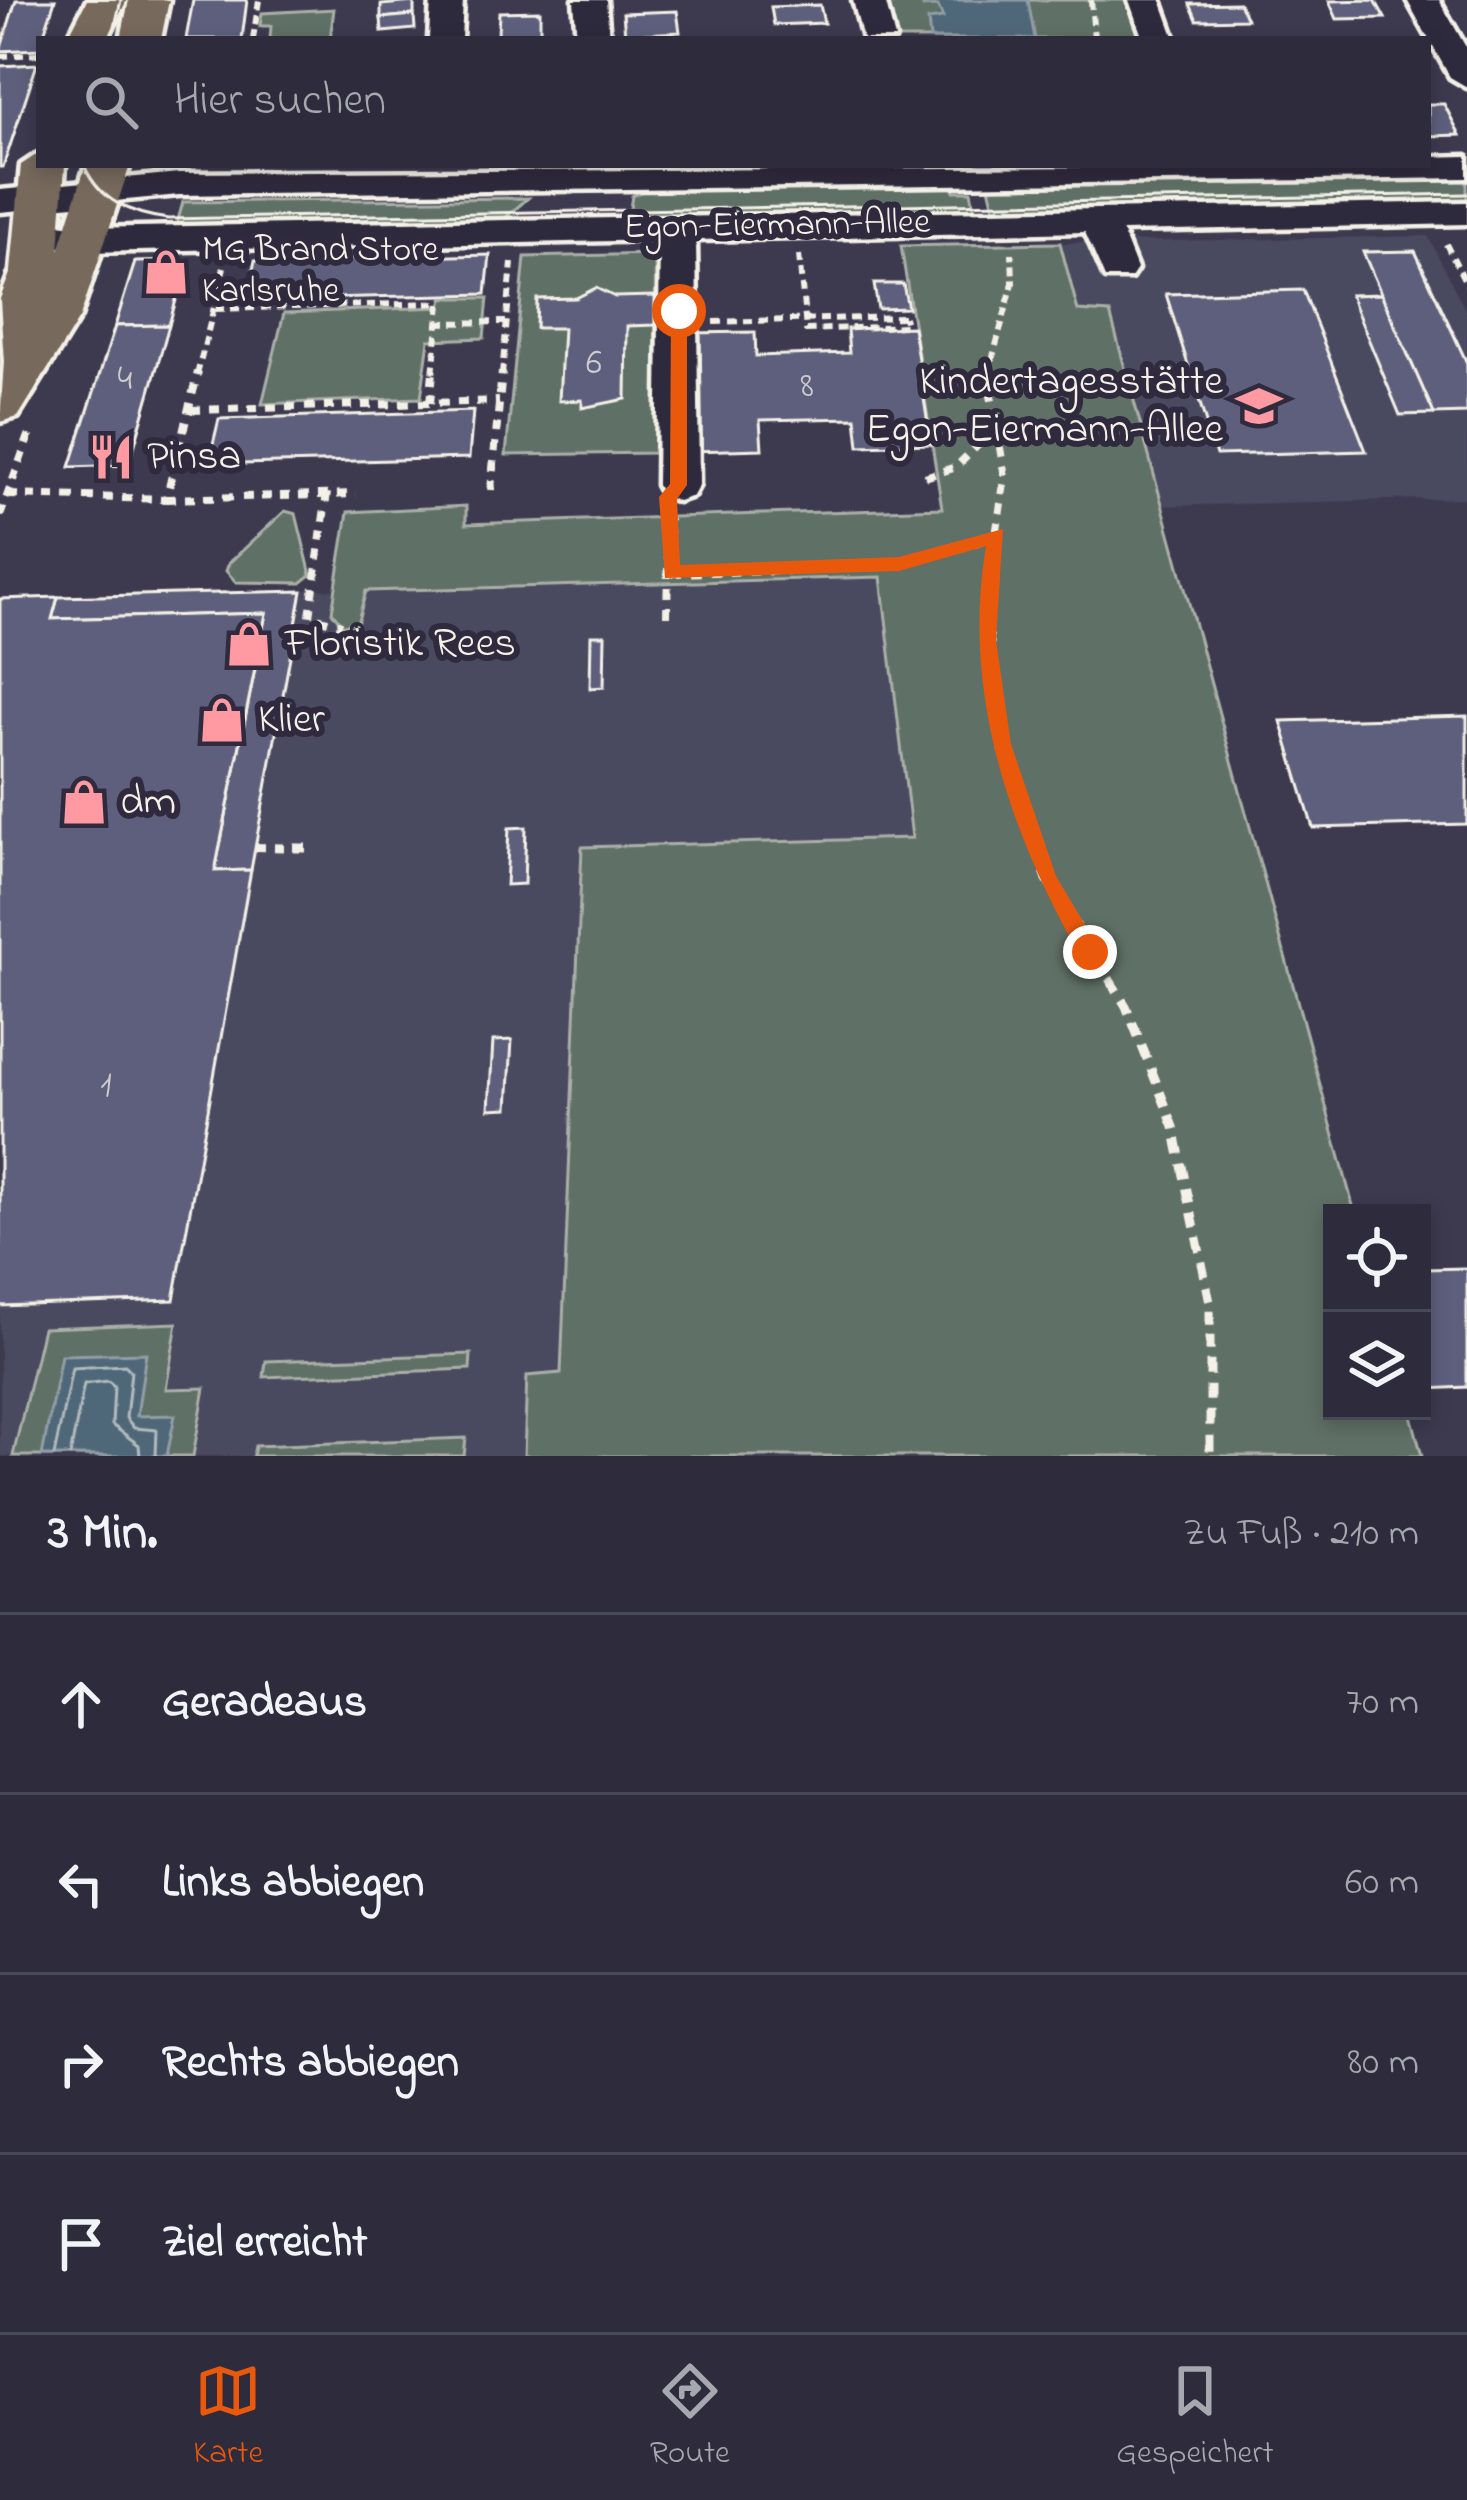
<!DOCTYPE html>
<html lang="de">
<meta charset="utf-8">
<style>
body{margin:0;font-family:"Indie Flower",sans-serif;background:#363443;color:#f1f3f6}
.controls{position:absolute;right:36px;bottom:36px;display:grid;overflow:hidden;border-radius:0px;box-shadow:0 6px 18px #0003}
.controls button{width:108px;height:108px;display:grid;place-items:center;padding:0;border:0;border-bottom:3px solid #494856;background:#2e2c3c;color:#f1f3f6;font:60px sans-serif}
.stop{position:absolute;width:36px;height:36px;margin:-27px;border:9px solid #ea580c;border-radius:50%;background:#fff}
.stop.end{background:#ea580c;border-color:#fff;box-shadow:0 3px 12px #0008}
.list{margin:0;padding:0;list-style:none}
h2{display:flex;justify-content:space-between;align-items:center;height:156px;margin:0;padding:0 48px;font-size:51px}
h2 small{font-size:39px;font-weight:400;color:#a7a7af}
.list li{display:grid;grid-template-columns:78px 1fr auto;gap:36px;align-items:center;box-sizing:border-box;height:180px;padding:0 48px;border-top:3px solid #494856}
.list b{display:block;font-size:45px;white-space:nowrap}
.list em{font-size:39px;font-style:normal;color:#a7a7af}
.icon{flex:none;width:66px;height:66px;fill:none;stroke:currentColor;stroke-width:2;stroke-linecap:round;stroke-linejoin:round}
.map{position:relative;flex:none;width:1467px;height:1456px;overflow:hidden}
.search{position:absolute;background:#2e2c3c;box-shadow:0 6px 18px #0003;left:36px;right:36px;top:36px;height:132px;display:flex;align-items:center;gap:30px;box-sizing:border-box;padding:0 42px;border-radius:0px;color:#a7a7af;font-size:45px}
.sheet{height:876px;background:#2e2c3c}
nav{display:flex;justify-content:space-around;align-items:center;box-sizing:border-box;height:168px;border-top:3px solid #494856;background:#2e2c3c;font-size:33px;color:#a7a7af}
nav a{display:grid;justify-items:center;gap:6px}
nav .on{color:#ea580c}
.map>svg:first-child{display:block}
.built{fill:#4a4860}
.green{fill:#5f6f66;stroke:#aab0a7;stroke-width:3}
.water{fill:#4f6779;stroke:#919ea5;stroke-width:3}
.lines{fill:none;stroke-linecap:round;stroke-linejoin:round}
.shore{stroke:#b2babc;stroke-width:3}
.building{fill:#5d5e7b;stroke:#f4f1e8;stroke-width:3}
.minor-casing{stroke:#f4f1e8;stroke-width:9}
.major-casing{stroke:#f4f1e8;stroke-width:9}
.path-far2{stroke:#f4f1e8;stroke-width:6;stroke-dasharray:9 6;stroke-linecap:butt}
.path-far1{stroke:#f4f1e8;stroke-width:8;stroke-dasharray:10 9;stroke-linecap:butt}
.path{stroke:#f4f1e8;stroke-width:9;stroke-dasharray:15 10;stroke-linecap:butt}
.minor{fill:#2f2a3d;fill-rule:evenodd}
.major{fill:#77695c;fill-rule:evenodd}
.tram{stroke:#f4f1e8;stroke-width:3}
.route{fill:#ea580c}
.labels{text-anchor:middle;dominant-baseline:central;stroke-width:12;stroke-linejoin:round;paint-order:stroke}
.far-street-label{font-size:36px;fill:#f4f1e8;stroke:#2f2a3d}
.far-poi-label{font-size:36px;fill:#f4f1e8;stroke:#2f2a3d;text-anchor:start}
.number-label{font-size:36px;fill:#cecccd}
.poi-label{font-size:42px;fill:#f4f1e8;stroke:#2f2a3d;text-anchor:start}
</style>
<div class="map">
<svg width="1467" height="1456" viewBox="0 0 1467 1456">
<rect width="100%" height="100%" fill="#3d3a50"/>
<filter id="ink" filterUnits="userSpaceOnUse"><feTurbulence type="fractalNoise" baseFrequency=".00833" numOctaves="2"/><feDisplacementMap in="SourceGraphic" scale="24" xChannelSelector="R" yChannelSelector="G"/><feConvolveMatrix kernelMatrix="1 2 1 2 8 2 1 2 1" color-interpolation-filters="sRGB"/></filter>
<g filter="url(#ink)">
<!-- built -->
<g class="built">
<path d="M1428 236 1467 313V498L1162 506 1111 313 1078 312 1060 243Z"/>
<path d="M881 576 913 838 582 848 561 1374 527 1376 524 1456H0V597Z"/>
</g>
<!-- green -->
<g class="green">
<path d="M878 0H1135L1148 39H888Z"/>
<path d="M334 9 330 39H270L271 26H260L262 13Z"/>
<path d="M1467 174V207L1015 217 1012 208H994L988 182Z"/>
<path d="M952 183 954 191H971L976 217 635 218 629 214 632 196 646 189Z"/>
<path d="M528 198 504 219 176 227 183 202Z"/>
<path d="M1060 243 1078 311 1110 313 1355 1213H1332V1411H1410L1422 1456H524L527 1376 561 1373 582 847 912 838 881 577 366 591 357 624 342 625 332 612 348 512 466 506V524L942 508 901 246Z"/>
<path d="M655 254 657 453 506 455 525 257Z"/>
<path d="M443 298H488L484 338 429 340 421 398 262 404 284 313 441 307Z"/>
<path d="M285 511 296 514 311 575 301 583 236 582 226 571 229 563Z"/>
<path d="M177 1323 166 1389 205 1388 193 1456H13L43 1328Z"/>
<path d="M471 1354 470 1369 264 1377 266 1361Z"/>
<path d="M466 1438 464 1456H253L255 1446Z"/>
</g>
<!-- water -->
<g class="water">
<path d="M922 0H1028L1035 39H930L928 20 943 18 938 6 923 7Z"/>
<path d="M146 1353 137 1416 175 1415 167 1456H42L61 1355Z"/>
</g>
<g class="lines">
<!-- shore -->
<g class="shore">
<path d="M54 1456 72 1368 125 1365 131 1371 126 1418 134 1428 157 1430 156 1456"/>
<path d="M70 1456 84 1384 108 1381 114 1386 112 1425 139 1445 140 1456"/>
</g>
</g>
<!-- building -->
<g class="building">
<path d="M16 0H55L39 49 0 51Z"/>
<path d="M193 0H247L242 39H186Z"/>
<path d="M1375 0 1385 18 1337 19 1329 1Z"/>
<path d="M414 2V15L381 18V5Z"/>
<path d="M1239 3 1247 19 1197 20 1190 4Z"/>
<path d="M820 5 824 23 774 25 771 7Z"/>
<path d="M540 11V34L498 35 499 12Z"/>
<path d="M677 11 680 32 625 35 623 13Z"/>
<path d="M414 15 415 29 382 32 381 18Z"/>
<path d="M37 64 3 167H0V66Z"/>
<path d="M1428 104H1444L1460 135 1428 136Z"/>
<path d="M1415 251 1467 363V413L1434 414 1363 252Z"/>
<path d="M490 255 486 294 246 300 255 261Z"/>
<path d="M187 261 169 325 115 326 135 262Z"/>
<path d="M874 284H903L908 308 878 309Z"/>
<path d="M596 288 615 297 655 296V325L627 326 626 399 582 408V400L559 401 563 328H536L537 299 576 298Z"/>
<path d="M1303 290 1366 451 1216 455 1166 294Z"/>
<path d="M1381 294 1434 414 1400 415 1350 295Z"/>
<path d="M169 325 129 465 70 467 115 326Z"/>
<path d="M913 327 931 444 859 446 856 418 760 420 762 449 693 451 690 333 755 332 756 356 849 353 847 329Z"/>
<path d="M473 411 469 458 208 465 219 419Z"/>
<path d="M302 591 251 870 215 871 266 613 52 619 58 597Z"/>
<path d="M58 597 52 619 266 613 215 871 251 870 174 1300 0 1306V599Z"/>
<path d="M591 635H605L604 687 590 688Z"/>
<path d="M1467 716V824L1313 828 1281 721Z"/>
<path d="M526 827 524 884 506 885 509 828Z"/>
<path d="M512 1040 508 1108 489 1109 493 1041Z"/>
<path d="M1467 1268V1387L1426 1389 1422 1269Z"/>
</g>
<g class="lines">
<!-- minor casing -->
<g class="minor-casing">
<g id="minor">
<path d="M431 0H463L461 39H429Z"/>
<path d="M574 0H606L609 39H577Z"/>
<path d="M853 0H885L895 39H863Z"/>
<path d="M1129 0H1161L1175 39H1143Z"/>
<path d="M1407 0H1439L1467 49V87L1450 77Z"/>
<path d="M1467 156V178L179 195 0 212V190L179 173 1428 165V157Z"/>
<path d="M1467 202V224L1122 231 1137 269 1131 278H1105L1085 232 696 240 699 485 693 496 678 501 663 496 657 485 660 240 87 252 32 242 27 234 45 222 87 228Z"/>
</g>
</g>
<!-- major casing -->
<g class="major-casing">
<g id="major">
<path d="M87 0H127L107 39H67Z"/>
<path d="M129 0H169L161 39H121Z"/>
<path d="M39 153V165H65L59 250 86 165H130L80 317 18 417 0 422 4 362 0 299 11 271 21 165Z"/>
</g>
</g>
<!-- path-far2 -->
<g class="path-far2">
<path d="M1091 0 1094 39"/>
<path d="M253 39 259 0"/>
<path d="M0 56 39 54"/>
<path d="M1446 244 1467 285"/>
<path d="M799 255 806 330 906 326 904 317"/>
<path d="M216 309 440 303 433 375"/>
<path d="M714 322 904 317"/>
<path d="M438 323 506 322"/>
<path d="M197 375 224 267"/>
<path d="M502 375 512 263"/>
<path d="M988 375 1013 283 1012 253"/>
</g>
<!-- path-far1 -->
<g class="path-far1">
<path d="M987 372 1005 477 986 601 1001 744 1037 851"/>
<path d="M430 403 433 372"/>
<path d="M191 410 499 401"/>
<path d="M925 477 956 467 994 429"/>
<path d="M491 490 502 372"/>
<path d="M327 493 310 616 342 625"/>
<path d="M8 495 166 499 198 372"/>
<path d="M166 499 356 494"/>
<path d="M0 516 30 433"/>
<path d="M672 573C780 569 896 578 997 534"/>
<path d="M667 616 669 519"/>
<path d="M255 847 306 848"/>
</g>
<!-- path -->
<g class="path">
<path d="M294 848H306"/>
<path d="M1036 848 1047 879 1126 1006 1174 1127 1210 1302V1456"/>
</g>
<!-- minor -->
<use href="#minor" class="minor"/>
<!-- major -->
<use href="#major" class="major"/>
<!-- tram -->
<g class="tram">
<path d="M112 39 121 0"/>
<path d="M84 165C100 201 130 214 168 219L1467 194"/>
</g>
</g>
</g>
<!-- route -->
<path class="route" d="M679 306 687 311V485L677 499 680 565 899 557 1003 529 996 640 1011 744 1056 876 1097 945V959H1082C1010 834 961 692 986 546L899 571 665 578 659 497 670 484 671 311Z"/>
<!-- icons -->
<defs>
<g id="shop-bare" transform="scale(3.6)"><path d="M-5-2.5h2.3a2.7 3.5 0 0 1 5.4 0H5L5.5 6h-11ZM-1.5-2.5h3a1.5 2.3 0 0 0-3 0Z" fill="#ff9aa2" stroke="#2f2a3d" stroke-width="2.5" paint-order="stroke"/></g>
<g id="school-bare" transform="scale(3.6)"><path d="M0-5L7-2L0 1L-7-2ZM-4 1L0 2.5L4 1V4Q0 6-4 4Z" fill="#ff9aa2" stroke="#2f2a3d" stroke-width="2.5" paint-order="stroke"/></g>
<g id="restaurant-bare" transform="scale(3.6)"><path d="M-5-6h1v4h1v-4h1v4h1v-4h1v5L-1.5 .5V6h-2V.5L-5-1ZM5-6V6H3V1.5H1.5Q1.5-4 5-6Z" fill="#ff9aa2" stroke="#2f2a3d" stroke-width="2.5" paint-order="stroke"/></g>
</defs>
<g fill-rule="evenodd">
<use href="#shop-bare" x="166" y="272"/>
<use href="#school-bare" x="1259" y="406"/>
<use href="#restaurant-bare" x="111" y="457"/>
<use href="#shop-bare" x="249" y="644"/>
<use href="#shop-bare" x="222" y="720"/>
<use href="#shop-bare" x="84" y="802"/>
</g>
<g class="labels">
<!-- far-street labels -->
<g class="far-street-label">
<text transform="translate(777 226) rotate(-1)">Egon-Eiermann-Allee</text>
</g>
<!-- far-poi labels -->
<g class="far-poi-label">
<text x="202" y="251">MG Brand Store<tspan x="202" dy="41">Karlsruhe</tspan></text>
</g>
<!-- number labels -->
<g class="number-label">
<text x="594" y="364">6</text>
<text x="125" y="380">4</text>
<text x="807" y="387">8</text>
<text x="106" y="1086">1</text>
</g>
<!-- poi labels -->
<g class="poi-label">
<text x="1223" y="382" text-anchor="end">Kindertagesstätte<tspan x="1223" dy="48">Egon-Eiermann-Allee</tspan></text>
<text x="147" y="457">Pinsa</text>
<text x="285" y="644">Floristik Rees</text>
<text x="258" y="720">Klier</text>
<text x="120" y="802">dm</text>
</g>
</g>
</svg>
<div class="controls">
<button><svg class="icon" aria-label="locate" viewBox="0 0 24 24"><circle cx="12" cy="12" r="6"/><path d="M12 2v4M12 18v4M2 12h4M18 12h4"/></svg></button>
<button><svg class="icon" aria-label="layers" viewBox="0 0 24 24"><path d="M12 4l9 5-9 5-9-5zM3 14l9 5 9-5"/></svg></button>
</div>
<div class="stop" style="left:679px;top:311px"></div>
<div class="stop end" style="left:1090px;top:952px"></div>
<div class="search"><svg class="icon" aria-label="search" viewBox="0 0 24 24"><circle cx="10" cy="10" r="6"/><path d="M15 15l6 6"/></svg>Hier suchen</div>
</div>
<section class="sheet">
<h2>3 Min.<small>Zu Fuß · 210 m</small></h2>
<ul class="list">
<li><svg class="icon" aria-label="ahead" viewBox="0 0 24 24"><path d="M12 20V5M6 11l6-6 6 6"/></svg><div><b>Geradeaus</b></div><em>70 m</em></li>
<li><svg class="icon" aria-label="left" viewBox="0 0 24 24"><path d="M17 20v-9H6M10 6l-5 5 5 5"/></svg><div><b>Links abbiegen</b></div><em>60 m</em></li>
<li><svg class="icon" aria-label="right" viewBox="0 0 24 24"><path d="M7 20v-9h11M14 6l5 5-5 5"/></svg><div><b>Rechts abbiegen</b></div><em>80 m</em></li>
<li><svg class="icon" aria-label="arrive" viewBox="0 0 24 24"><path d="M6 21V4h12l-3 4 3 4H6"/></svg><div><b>Ziel erreicht</b></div></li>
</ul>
</section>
<nav>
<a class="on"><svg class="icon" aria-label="map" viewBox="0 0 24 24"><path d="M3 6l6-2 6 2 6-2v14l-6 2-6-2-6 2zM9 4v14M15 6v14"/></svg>Karte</a>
<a><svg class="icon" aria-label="directions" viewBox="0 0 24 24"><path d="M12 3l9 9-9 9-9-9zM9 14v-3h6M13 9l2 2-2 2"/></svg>Route</a>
<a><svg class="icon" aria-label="saved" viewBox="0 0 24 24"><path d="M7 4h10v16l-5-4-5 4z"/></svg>Gespeichert</a>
</nav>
